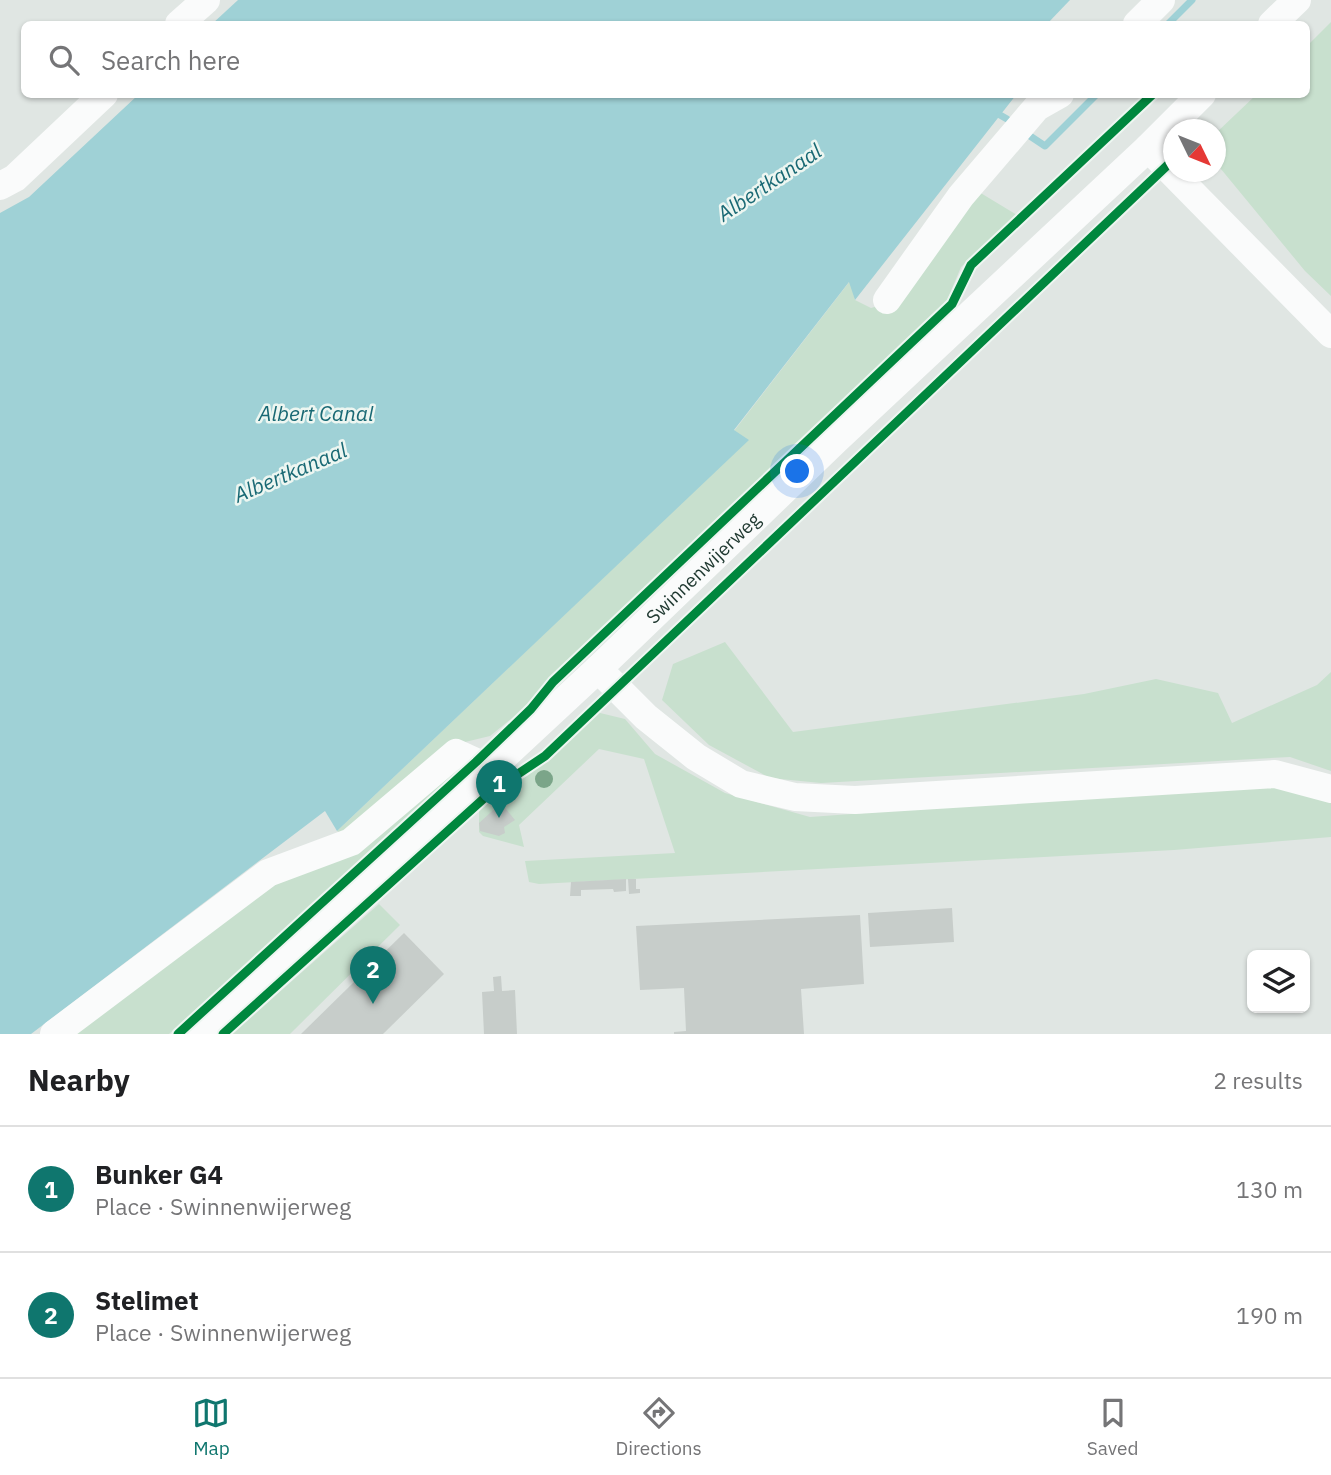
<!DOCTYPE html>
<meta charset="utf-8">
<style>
body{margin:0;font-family:"IBM Plex Sans",sans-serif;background:#f2f2f2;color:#202124}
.controls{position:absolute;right:21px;bottom:21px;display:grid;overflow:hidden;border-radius:10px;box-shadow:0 2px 5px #0004}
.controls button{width:63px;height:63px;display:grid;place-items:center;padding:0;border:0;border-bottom:2px solid #e0e0e0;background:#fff;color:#202124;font:35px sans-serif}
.compass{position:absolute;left:1163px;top:119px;width:63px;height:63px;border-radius:50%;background:#fff;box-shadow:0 2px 5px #0004;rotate:133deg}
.you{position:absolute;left:798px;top:472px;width:24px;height:24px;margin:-18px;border:5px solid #fff;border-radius:50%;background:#1a73e8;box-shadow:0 0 0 10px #1a73e833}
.badge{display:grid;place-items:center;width:46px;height:46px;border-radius:50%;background:#0f766e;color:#fff;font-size:23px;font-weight:700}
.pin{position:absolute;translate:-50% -58px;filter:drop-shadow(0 2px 4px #0008)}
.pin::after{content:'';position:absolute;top:37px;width:24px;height:21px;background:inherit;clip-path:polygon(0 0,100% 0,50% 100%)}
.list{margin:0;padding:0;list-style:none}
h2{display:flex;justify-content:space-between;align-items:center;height:91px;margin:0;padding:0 28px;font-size:30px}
h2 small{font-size:23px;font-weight:400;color:#757577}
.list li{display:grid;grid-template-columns:46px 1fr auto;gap:21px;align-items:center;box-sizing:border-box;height:126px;padding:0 28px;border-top:2px solid #e0e0e0}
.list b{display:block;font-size:26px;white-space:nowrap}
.list p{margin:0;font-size:23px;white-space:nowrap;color:#757577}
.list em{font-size:23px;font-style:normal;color:#757577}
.icon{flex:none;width:38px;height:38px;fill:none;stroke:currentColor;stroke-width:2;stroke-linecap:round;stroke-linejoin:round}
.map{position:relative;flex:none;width:1331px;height:1034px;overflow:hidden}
.search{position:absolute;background:#fff;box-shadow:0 2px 5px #0004;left:21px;right:21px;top:21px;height:77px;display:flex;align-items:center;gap:18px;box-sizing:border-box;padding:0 24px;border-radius:10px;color:#757577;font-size:26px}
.sheet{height:343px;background:#fff}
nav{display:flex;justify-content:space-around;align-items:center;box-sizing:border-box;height:98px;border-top:2px solid #e0e0e0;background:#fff;font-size:19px;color:#757577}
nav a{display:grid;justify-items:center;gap:4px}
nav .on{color:#0f766e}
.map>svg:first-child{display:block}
.green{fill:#c8e0ce}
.water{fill:#9fd1d6}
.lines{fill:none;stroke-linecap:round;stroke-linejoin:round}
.stream{stroke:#9fd1d6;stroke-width:7}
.building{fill:#c7cdca}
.minor{stroke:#fafbfb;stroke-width:28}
.cycleway-casing{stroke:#edf6f1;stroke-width:13}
.cycleway{stroke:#00873e;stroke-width:9}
.tree{fill:#7ba589}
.labels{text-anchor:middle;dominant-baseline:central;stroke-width:5;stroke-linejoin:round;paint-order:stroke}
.street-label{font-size:19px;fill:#1f3830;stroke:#edf6f1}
.water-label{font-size:21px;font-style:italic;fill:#196974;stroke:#edf6f1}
</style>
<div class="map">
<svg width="1331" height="1034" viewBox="0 0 1331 1034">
<rect width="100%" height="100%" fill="#e0e6e3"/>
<!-- green -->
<g class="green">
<path d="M1331 22V296L1305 271 1216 163V133L1256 95 1306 94 1307 46Z"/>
<path d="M979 192 1017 215 961 267 945 305 550 678 522 710 490 736 461 743 348 837 337 831 748 440 734 431 850 281 855 300 871 308 903 299Z"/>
<path d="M725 642 793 732 1084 694 1156 679 1218 693 1232 723 1317 685 1331 672V771L1290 757 821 783 770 778 709 745 662 700 673 664Z"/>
<path d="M596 712 625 719 655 754 725 793 810 817 1275 783 1331 800V837L1174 850 539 884 529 882 525 861 675 853 644 759 599 749 519 825 524 847 483 836 479 832V810L496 793 527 776Z"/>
<path d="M465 766 169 1034H68L266 884 441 772Z"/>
<path d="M379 904 400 925 290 1034H232Z"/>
</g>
<!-- water -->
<g class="water">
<path d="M238 0H1070L1047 24H212Z"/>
<path d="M138 95H1016L855 300 849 282 734 430 749 440 337 831 325 811 31 1034H0V213L29 197Z"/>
</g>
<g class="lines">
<!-- stream -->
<g class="stream">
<path d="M1168 24 1192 0"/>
<path d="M1000 115 1007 119"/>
<path d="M1030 136 1045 146 1097 94"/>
</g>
</g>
<!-- building -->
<g class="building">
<path d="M501 803 515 820 504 827 505 833 499 836 480 831 479 823Z"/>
<path d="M626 879V891L614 892 613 889 581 890V896H570L571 882Z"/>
<path d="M628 879H636V889H640V893L629 894Z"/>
<path d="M952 908 954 942 870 947 868 913Z"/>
<path d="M860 915 864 984 801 989 804 1034H674V1032L686 1031 684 988 640 990 636 926Z"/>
<path d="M404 933 444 974 383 1034H301Z"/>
<path d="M501 976 502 991 515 990 517 1034H484L482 992 494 991 493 977Z"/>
</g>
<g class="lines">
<!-- minor -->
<g class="minor">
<path d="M179 24 206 0"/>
<path d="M1137 24 1161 0"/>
<path d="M1272 24 1297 0"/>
<path d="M1148 148 1331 334"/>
<path d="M0 186 15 178 104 94"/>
<path d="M887 300 961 196 1037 107 1060 94"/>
<path d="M598 669 646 717 696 757 741 784 795 797 855 800 1275 774 1331 789"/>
<path d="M54 1034 268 873 351 842 456 753 491 769"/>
<path id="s1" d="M197 1034 370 881 598 669 836 440 1148 148 1202 94"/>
</g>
<!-- cycleway casing -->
<g class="cycleway-casing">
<g id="cycleway">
<path d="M178 1034 476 762 531 709 553 682 952 304 971 265 1153 94"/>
<path d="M223 1034 491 792 545 756 1174 159"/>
</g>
</g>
<!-- cycleway -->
<use href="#cycleway" class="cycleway"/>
</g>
<!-- trees -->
<circle class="tree" cx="544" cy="779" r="9"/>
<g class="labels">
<!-- street labels -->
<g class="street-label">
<text stroke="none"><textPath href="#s1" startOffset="688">Swinnenwijerweg</textPath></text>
</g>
<!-- water labels -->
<g class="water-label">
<text transform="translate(769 182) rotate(-34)">Albertkanaal</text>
<text x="316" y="413">Albert Canal</text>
<text transform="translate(290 472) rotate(-23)">Albertkanaal</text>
</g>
</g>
</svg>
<div class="controls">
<button><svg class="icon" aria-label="layers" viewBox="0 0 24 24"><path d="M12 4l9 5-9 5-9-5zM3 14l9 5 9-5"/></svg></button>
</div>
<svg class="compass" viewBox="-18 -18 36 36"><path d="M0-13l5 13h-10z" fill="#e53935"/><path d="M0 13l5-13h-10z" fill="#757577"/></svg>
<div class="you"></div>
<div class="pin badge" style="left:499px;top:818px">1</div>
<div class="pin badge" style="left:373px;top:1004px">2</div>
<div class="search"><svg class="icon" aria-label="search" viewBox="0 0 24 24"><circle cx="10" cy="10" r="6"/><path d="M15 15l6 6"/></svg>Search here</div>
</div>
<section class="sheet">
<h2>Nearby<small>2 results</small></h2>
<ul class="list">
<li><span class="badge">1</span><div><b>Bunker G4</b><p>Place · Swinnenwijerweg</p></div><em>130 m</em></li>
<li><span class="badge">2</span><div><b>Stelimet</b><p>Place · Swinnenwijerweg</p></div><em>190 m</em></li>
</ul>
</section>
<nav>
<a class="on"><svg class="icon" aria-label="map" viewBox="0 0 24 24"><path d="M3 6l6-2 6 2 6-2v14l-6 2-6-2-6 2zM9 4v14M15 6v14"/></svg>Map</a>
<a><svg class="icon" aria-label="directions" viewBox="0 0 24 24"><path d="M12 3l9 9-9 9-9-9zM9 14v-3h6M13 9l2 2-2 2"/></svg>Directions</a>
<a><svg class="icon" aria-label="saved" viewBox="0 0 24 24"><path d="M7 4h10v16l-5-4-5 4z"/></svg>Saved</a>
</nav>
